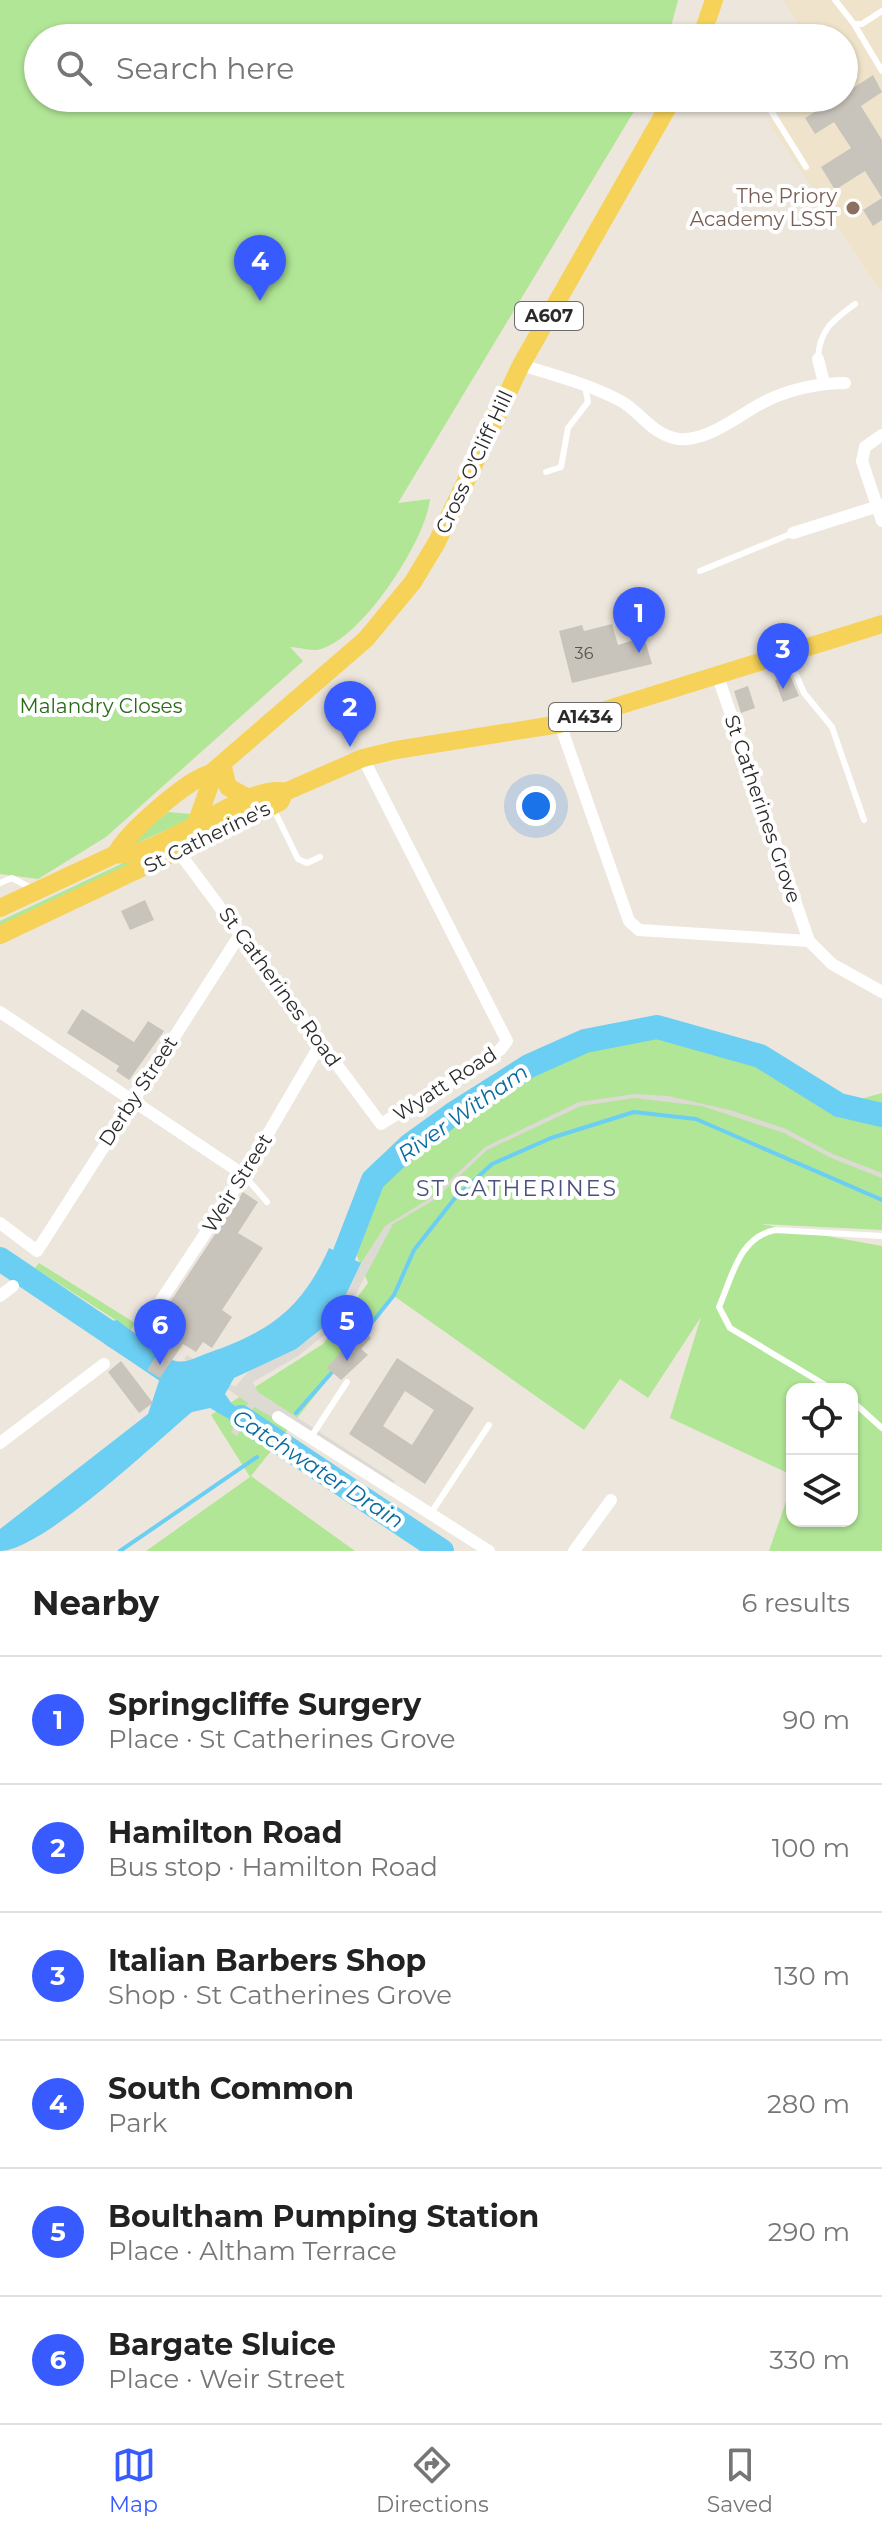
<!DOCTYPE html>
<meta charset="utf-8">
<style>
body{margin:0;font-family:Montserrat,sans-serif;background:#f6f6f6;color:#222}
.controls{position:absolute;right:24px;bottom:24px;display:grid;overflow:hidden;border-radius:16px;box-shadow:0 2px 6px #0004}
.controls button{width:72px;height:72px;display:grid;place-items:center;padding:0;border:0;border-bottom:2px solid #e0e0e0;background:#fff;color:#222;font:40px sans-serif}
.you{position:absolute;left:536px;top:806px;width:28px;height:28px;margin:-20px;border:6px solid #fff;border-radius:50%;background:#1a73e8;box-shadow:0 0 0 12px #1a73e833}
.badge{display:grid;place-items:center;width:52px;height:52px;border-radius:50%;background:#375bff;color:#fff;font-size:26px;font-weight:700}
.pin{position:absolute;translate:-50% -66px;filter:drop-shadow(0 2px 4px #0008)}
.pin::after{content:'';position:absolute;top:42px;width:28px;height:24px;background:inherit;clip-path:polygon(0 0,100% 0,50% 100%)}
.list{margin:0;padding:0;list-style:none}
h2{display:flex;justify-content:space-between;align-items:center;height:104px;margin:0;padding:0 32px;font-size:34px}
h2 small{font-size:26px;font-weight:400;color:#767676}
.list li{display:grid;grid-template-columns:52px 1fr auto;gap:24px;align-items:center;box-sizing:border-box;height:128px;padding:0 32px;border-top:2px solid #e0e0e0}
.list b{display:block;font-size:30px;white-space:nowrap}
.list p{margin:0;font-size:26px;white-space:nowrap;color:#767676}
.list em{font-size:26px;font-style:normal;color:#767676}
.icon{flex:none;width:44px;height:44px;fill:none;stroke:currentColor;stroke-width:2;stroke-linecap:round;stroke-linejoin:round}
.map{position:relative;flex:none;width:882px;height:1551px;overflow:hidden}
.search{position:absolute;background:#fff;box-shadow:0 2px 6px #0004;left:24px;right:24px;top:24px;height:88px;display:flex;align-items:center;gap:20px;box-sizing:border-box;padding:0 28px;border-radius:44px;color:#767676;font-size:30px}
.sheet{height:872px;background:#fff}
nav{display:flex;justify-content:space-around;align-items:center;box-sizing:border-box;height:112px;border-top:2px solid #e0e0e0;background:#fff;font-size:22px;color:#767676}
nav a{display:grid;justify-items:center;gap:4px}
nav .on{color:#375bff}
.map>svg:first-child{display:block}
.education{fill:#efe4cb}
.green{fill:#b1e696}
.plaza{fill:#ddd9d3}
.water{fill:#6bcef3}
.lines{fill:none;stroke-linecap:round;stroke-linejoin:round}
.stream{stroke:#6bcef3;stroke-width:4}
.river{stroke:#6bcef3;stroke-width:24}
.building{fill:#c9c4bb;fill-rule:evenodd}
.service{stroke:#fff;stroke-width:6}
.minor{stroke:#fff;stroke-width:12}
.primary{stroke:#f6d358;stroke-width:18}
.education-dot{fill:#8d6e63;stroke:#fff;stroke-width:3}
.labels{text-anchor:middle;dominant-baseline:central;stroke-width:8;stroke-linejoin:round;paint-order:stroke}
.number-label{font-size:16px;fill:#52514f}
.shield{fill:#fff;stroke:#6b6b6b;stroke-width:2}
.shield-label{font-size:18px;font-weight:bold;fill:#2b2b2b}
.education-label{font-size:20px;fill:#785e54;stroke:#fff;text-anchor:end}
.street-label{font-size:20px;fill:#2b2b2b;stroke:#fff}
.park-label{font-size:20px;fill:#286b17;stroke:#fff}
.water-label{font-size:22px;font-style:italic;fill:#086ba1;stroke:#fff}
.neighbourhood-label{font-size:22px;letter-spacing:2px;fill:#49527d;stroke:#fff}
</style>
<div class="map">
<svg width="882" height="1551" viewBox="0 0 882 1551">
<rect width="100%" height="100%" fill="#ede6dc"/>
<!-- education -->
<path class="education" d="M784 0H882V294L768 121 804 98H844V38H806Z"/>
<!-- green -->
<g class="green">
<path d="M0 0H678L668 38H38V98H642L398 503 430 499C426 540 363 637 321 649 312 652 299 647 290 647L303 661 106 837 38 879 0 874Z"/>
<path d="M168 812 192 814 189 820 121 850Z"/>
<path d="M172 840 169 846 0 928V921Z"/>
<path d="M657 1027 760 1056 839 1105 882 1093V1230L761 1224 882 1246V1551H769L792 1484V1521H852V1389H792V1475L670 1418 701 1317 648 1398 620 1379 584 1430 394 1296 251 1476 355 1551H146L250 1477 211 1415 323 1344 368 1283 351 1241 373 1180 410 1145 453 1114 529 1066 585 1041Z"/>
<path d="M39 1263 135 1323 131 1330 35 1268Z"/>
</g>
<!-- plaza -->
<path class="plaza" d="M635 1094 668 1096 730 1110 786 1129 833 1154 882 1173V1178L831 1158 784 1133 702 1106 634 1098 581 1106 487 1150 434 1200 393 1224 342 1320 350 1327 348 1330 339 1323 298 1356 253 1382 258 1392 395 1481 393 1484 254 1407 237 1436 231 1432 248 1403 184 1359 187 1355 230 1385 236 1386 249 1371 310 1339 344 1301 361 1263 385 1226 432 1197 485 1147 579 1102Z"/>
<!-- water -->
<g class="water">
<path d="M329 1248 361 1263 335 1318 296 1349 234 1378 225 1394 232 1404 271 1428 265 1440 210 1408 192 1412C156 1442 42 1551 0 1551V1529L148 1414 160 1378 173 1360C184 1365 196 1357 208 1353 269 1332 302 1309 329 1248Z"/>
<path d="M117 1320 159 1351 147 1370 106 1345 91 1326Z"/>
</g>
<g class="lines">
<!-- stream -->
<g class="stream">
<path d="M362 1335 394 1295 414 1250 455 1198 492 1164 551 1138 634 1112 696 1119 882 1200"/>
<path d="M296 1413 334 1370"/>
<path d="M120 1551 257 1457"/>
</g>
<!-- river -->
<g class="river">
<path d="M0 1259 180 1380"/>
<path d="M332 1286 373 1180 410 1145 453 1114 529 1066 585 1041 657 1027 760 1056 839 1105 882 1115"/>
<path d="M241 1417 442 1551"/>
</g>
</g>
<!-- building -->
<g class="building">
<path d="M873 75 882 92 861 106 882 140V198L865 171 835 190 821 167 851 148 834 122 815 134 805 118 837 98H844V94Z"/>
<path d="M882 198V220L873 226 863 210Z"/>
<path d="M612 624 618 645 644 637 652 664 572 683 559 631 582 625 584 631Z"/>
<path d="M790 675 799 696 783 702 775 680Z"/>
<path d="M748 686 755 708 741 713 734 691Z"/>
<path d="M145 900 154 920 130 930 121 911Z"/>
<path d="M82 1009 134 1042 148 1021 164 1031 129 1080 116 1071 119 1066 67 1033Z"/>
<path d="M243 1192 258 1202 238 1233 263 1248 222 1310 232 1317 212 1348 203 1342 196 1352 183 1344 160 1378 147 1370 170 1335 155 1325Z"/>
<path d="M361 1328 371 1338 361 1349 368 1355 341 1380 327 1368Z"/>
<path d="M397 1358 474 1408 425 1484 349 1434ZM405 1391 434 1410 412 1445 383 1426Z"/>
<path d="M121 1361 153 1403 139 1413 108 1372Z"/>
</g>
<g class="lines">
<!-- service -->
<g class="service">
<path d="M835 0 854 24H862L882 11"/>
<path d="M711 22 723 38"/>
<path d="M854 24 882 71"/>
<path d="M763 98 806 167"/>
<path d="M818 359C819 330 833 320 855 304"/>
<path d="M546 472 561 467 568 428 588 402 585 386"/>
<path d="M700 571 793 533"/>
<path d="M788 656 804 693 832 727 864 820"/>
<path d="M273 808 298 859 307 863 320 857"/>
<path d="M0 883 12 878 33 889"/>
<path d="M244 1175 267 1202"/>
<path d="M832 1389 730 1328 719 1307C732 1277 739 1237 775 1230L882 1236"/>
<path d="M852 1401 882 1428"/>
<path d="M311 1437 347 1382"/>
<path d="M431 1513 489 1425"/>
</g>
<!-- minor -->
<g class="minor">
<path d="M818 359 824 383"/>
<path d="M521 365C555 375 587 384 619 400 642 412 651 435 679 439 709 442 742 412 768 400 791 389 820 383 845 383"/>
<path d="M882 435 865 447 862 461 882 521"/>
<path d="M793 533 882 505"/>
<path d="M718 677 809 941 832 964 882 992"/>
<path d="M560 724 629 921 639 930 809 941"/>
<path d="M178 851 381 1124 500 1050 507 1041 363 758"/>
<path d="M0 1012 244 1175"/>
<path d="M0 1223 37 1251 241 933"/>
<path d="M0 1296 13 1286"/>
<path d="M148 1320 244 1175 321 1043"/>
<path d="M278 1417 489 1551"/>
<path d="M0 1443 104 1364"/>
<path d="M574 1551 611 1500"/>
</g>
<!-- primary -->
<g class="primary">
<path d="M701 38 714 0"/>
<path d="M222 764 228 787 248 798"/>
<path d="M210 774 366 639 413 582 437 542 521 365 673 98"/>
<path d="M285 792 363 758 396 750 560 724 882 624"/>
<path d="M193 832 211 782 210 774"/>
<path d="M116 854C125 834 190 777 210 774"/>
<path d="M0 908 116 854C156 861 247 781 285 792"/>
<path d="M0 935 272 806 280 802 285 792"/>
</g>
</g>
<!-- markers -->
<circle class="education-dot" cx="853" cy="208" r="8"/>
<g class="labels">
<!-- number labels -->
<g class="number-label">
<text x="584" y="653">36</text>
</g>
<!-- shield labels -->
<g class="shield">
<rect x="515" y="302" width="68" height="28" rx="6"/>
<rect x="549" y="703" width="72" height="28" rx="6"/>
</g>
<g class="shield-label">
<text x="549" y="316">A607</text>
<text x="585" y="717">A1434</text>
</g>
<!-- education labels -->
<g class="education-label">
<text x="837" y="196">The Priory<tspan x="837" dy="23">Academy LSST</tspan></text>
</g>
<!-- street labels -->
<g class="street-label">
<text transform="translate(474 462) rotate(-65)">Cross O'Cliff Hill</text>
<text transform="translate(763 809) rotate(71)">St Catherines Grove</text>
<text transform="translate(207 837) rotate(-26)">St Catherine's</text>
<text transform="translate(280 987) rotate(54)">St Catherines Road</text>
<text transform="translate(445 1084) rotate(-33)">Wyatt Road</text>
<text transform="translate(138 1091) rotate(-57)">Derby Street</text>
<text transform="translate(237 1183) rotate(-58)">Weir Street</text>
</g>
<!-- park labels -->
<g class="park-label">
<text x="101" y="706">Malandry Closes</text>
</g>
<!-- water labels -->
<g class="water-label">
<text transform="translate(463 1113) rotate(-35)">River Witham</text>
<text transform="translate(318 1469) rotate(33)">Catchwater Drain</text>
</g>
<!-- neighbourhood labels -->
<g class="neighbourhood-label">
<text x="517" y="1188">ST CATHERINES</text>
</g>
</g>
</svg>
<div class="controls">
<button><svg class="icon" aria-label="locate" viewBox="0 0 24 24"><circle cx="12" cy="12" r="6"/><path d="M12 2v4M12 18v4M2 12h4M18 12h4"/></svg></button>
<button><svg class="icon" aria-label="layers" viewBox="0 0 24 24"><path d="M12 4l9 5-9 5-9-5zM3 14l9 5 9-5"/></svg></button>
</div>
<div class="you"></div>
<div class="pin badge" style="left:639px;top:653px">1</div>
<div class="pin badge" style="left:350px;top:747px">2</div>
<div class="pin badge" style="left:783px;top:689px">3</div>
<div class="pin badge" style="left:260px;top:301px">4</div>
<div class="pin badge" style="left:347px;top:1361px">5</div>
<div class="pin badge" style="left:160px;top:1365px">6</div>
<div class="search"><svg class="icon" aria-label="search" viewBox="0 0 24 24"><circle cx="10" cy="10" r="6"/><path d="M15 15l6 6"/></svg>Search here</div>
</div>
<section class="sheet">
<h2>Nearby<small>6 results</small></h2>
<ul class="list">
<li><span class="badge">1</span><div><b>Springcliffe Surgery</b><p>Place · St Catherines Grove</p></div><em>90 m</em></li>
<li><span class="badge">2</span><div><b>Hamilton Road</b><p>Bus stop · Hamilton Road</p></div><em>100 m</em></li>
<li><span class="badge">3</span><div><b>Italian Barbers Shop</b><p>Shop · St Catherines Grove</p></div><em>130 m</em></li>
<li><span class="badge">4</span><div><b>South Common</b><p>Park</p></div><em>280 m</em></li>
<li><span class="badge">5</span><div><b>Boultham Pumping Station</b><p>Place · Altham Terrace</p></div><em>290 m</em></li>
<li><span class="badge">6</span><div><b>Bargate Sluice</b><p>Place · Weir Street</p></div><em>330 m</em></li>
</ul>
</section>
<nav>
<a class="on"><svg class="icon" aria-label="map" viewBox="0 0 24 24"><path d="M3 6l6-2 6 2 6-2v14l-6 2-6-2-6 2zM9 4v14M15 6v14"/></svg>Map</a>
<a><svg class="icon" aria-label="directions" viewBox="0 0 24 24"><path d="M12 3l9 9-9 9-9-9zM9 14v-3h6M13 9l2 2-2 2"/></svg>Directions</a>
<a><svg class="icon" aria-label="saved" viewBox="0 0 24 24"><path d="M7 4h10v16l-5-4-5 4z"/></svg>Saved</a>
</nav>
